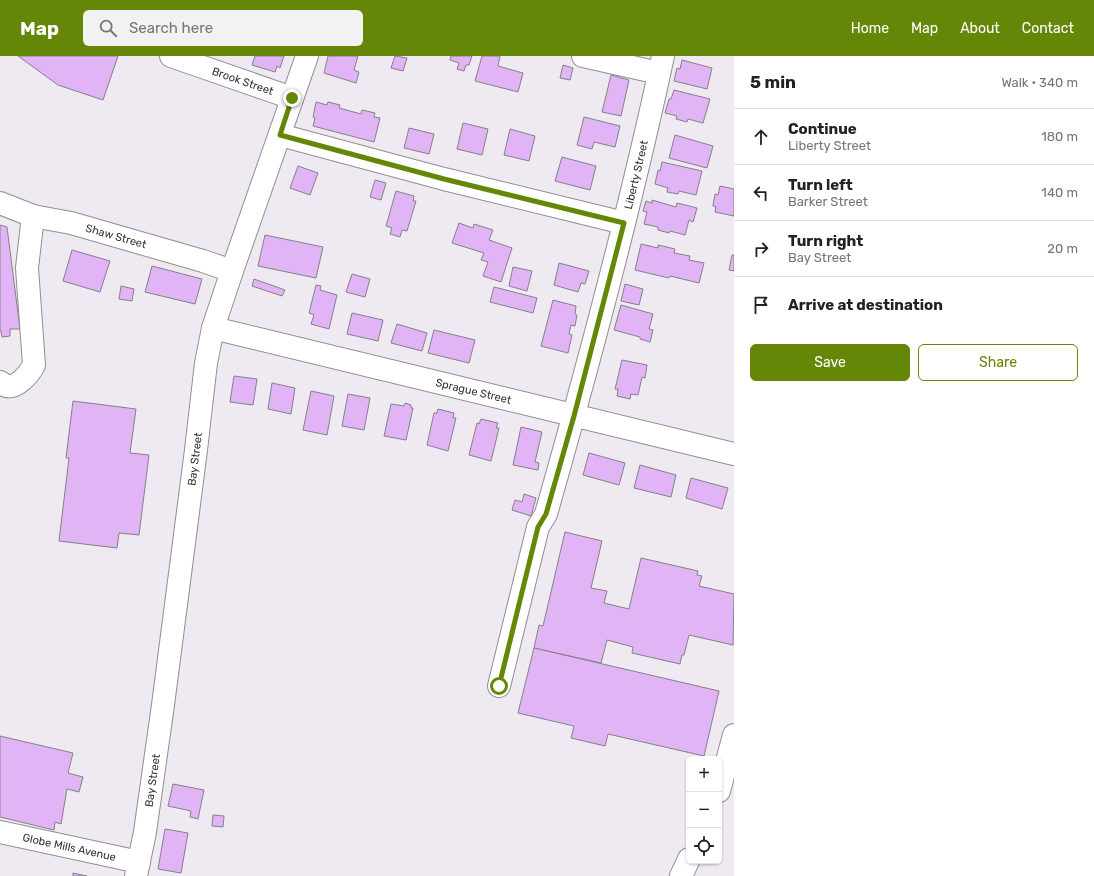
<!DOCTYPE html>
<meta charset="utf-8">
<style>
body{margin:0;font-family:Rubik,sans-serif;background:#f2f2f2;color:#222}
.controls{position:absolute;right:12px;bottom:12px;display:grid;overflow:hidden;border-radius:6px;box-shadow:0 1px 3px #0004}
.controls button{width:36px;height:36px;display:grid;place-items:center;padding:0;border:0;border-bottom:1px solid #e0e0e0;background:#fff;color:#222;font:20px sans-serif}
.stop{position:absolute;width:12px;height:12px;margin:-9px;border:3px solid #658707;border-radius:50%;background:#fff}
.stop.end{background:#658707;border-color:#fff;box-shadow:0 1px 4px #0008}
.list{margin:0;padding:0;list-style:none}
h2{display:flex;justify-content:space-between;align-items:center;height:52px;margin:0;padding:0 16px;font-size:17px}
h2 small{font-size:13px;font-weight:400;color:#767676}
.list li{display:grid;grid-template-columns:26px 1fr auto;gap:12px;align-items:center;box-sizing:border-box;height:56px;padding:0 16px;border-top:1px solid #e0e0e0}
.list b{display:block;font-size:15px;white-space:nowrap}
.list p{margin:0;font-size:13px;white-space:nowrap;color:#767676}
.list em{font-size:13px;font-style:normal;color:#767676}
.actions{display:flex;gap:8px;padding:12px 16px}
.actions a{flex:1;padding:9px 0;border:1px solid #658707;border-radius:6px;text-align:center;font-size:14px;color:#658707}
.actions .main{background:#658707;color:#fff}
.icon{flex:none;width:22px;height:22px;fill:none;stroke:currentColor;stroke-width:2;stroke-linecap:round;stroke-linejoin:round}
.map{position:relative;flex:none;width:734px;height:820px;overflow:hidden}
header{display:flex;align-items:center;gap:24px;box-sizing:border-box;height:56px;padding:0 20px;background:#658707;color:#fff}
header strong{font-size:19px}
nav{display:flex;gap:22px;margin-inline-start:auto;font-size:14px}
.search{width:280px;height:36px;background:#f2f2f2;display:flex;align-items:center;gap:10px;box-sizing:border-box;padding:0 14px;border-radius:6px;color:#767676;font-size:15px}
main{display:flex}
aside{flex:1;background:#fff}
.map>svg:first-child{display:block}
.building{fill:#e1b5f5;stroke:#858087}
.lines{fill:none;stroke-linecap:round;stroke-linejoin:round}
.minor-casing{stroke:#928d94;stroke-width:24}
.major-casing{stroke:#928d94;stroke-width:24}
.minor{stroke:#fff;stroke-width:22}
.major{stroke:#fff;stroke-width:22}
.route{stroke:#658707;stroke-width:5}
.labels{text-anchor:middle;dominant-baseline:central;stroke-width:3;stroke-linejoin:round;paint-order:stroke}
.street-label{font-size:11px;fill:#333134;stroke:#fff}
</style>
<header>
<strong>Map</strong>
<div class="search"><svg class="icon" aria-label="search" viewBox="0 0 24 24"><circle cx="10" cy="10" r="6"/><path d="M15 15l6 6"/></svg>Search here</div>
<nav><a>Home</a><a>Map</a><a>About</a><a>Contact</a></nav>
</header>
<main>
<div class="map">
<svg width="734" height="820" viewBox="0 0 734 820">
<rect width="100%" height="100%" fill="#efeaf2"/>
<!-- building -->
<g class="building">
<path d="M18 0H118L103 44 58 29Z"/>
<path d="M255 0H284L280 12 277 10 275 16 252 9Z"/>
<path d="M328 0H358L354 14 359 16 356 27 324 17Z"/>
<path d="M395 0 407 2 403 15 391 12Z"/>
<path d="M451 0H472L469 9H466L464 15 457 13 459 7 450 4Z"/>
<path d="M482 0H500L498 10 523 17 518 36 475 25Z"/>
<path d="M682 4 712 12 707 33 674 25 677 12 680 13Z"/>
<path d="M563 9 573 12 570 24 560 22Z"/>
<path d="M611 19 629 24 621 60 602 56Z"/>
<path d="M674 34 710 43 703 67 688 63 687 66 676 63 677 60 665 57 669 43H671Z"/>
<path d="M316 46 327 49 328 46 340 49 339 52 361 58 362 54 375 57 374 61 380 62 374 86 313 70 315 62 313 61Z"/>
<path d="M584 61 620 70 615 91 594 86 592 93 577 89Z"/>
<path d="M463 67 488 73 482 99 457 93Z"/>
<path d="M409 72 434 78 429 98 404 92Z"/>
<path d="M510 73 535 80 529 105 504 99Z"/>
<path d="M675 79 713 90 707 112 669 102Z"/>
<path d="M562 101 596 110 590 134 555 125Z"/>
<path d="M662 106 702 115 696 139 679 135 678 138 667 136 668 132 655 128 658 114 660 115Z"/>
<path d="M298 110 318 117 310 139 290 132Z"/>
<path d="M375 124 386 127 381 144 370 141Z"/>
<path d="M720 130 734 133V160L715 156 716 151 713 150 715 138 718 139Z"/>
<path d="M396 135 414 140 413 145H416L407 175 402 174 400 181 390 178 392 172 386 170Z"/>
<path d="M652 144 676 151 677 147 697 152 693 166 689 164 685 179 670 175 669 177 658 174V171L644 168 647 156 643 155 646 145 652 147Z"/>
<path d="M459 167 473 172 474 168 493 174 489 184 512 192 501 226 483 220 488 206 481 204 484 197 452 187Z"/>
<path d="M0 169 7 171 20 273H10V280L2 281 1 275H0Z"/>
<path d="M265 179 323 191 316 222 258 210Z"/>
<path d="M641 188 658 192V189L675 193 674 197 690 200 689 204 704 207 699 227 670 220 669 222 635 214Z"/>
<path d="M72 194 110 205 100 236 63 225Z"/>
<path d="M732 199H734V215L729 214Z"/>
<path d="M559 207 589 215 585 228 581 227 578 236 554 229Z"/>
<path d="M152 210 202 223 195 248 145 236Z"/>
<path d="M513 211 532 215 527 235 509 230Z"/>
<path d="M352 218 370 223 365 241 346 236Z"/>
<path d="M254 223 285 234 282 240 252 230Z"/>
<path d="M625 228 643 233 639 249 621 245Z"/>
<path d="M316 229 321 230 320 234 337 239 329 273 311 268 314 259 309 257Z"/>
<path d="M121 230 134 233 132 245 119 243Z"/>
<path d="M494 231 537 242 533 257 490 246Z"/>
<path d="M553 244 576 250 575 258 577 259 575 270 571 269 569 278 572 279 568 297 541 290Z"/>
<path d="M621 249 653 258 649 273 653 274 650 286 640 283V281L614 274Z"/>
<path d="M352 257 383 264 378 285 347 278Z"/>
<path d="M397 268 427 277 422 295 391 287Z"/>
<path d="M434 274 475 284 469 307 428 297Z"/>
<path d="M622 304 647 309 645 322 642 321 638 339 631 338 630 343 617 340 618 333H615Z"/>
<path d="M234 320 257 323 253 349 230 346Z"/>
<path d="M272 327 295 332 291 358 268 353Z"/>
<path d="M311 335 334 340 327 379 303 374Z"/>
<path d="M348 338 370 342 364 374 342 370Z"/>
<path d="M73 345 136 353 130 397 149 399 139 479 119 477 117 492 59 485 69 402H66Z"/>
<path d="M405 347 411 349V352H413L406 384 384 380 391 348 404 350Z"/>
<path d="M438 353 454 357 453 362H456L448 395 427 389 434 357H437Z"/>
<path d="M481 363 498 367 496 372H499L491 405 469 399 477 367 479 368Z"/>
<path d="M521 371 542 376 535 406 539 407 538 414 513 409Z"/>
<path d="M589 397 625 407 619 429 583 419Z"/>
<path d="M640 409 676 419 671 441 634 432Z"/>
<path d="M691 422 728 432 722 453 686 442Z"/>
<path d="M524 438 536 442 531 460 512 454 515 444 522 446Z"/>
<path d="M565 476 602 485 591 532 607 535 604 547 629 553 641 502 698 515 697 519 702 520 699 530 734 538 733 589 689 579 684 599H682L680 608 632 597 633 591 607 584 601 607 534 592 539 569 543 570Z"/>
<path d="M534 592 719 635 704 700 608 678 605 690 571 682 574 670 518 657Z"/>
<path d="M0 680 73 697 68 717 83 721 79 736 67 733 61 768 55 766 54 774 0 761Z"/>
<path d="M173 728 204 734 198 763 190 761 191 755 168 750Z"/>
<path d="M213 759 224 760 223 771 212 770Z"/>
<path d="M165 773 188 777 181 817 158 813Z"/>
<path d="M73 817 87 820H73Z"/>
</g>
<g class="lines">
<!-- minor casing -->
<g class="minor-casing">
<g id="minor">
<path id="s1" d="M171 0 292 42"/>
<path d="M583 0 659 17"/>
<path d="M280 79 444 123 624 167"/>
<path id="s2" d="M0 147 33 160 71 167 203 205 232 215"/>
<path id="s3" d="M213 272 734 398"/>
<path d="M0 326C2 327 4 329 6 330 17 333 30 317 34 309L27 212 33 160"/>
<path id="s4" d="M499 630 538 471 546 458C589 307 630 154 663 0"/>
<path d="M719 735 734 679"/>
<path id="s5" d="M0 776 139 806"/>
<path d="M681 820 689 803"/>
</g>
</g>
<!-- major casing -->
<g class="major-casing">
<g id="major">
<path id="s6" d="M136 820 145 776 163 649 196 394 206 307 213 272 232 215 307 0"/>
</g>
</g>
<!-- minor -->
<use href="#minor" class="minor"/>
<!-- major -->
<use href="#major" class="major"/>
</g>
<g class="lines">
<!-- route -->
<path class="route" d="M292 42 280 79 444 123 624 167 574 360 546 458 538 471 499 630"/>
</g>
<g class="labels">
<!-- street labels -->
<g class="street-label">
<text stroke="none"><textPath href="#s1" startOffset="76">Brook Street</textPath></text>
<text stroke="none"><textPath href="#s4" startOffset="530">Liberty Street</textPath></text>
<text stroke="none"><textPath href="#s2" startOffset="121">Shaw Street</textPath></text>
<text stroke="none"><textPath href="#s3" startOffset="268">Sprague Street</textPath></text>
<text stroke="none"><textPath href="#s6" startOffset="421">Bay Street</textPath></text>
<text stroke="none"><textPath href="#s6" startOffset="97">Bay Street</textPath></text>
<text stroke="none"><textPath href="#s5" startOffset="71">Globe Mills Avenue</textPath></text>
</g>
</g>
</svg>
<div class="controls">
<button>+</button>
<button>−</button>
<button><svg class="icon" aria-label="locate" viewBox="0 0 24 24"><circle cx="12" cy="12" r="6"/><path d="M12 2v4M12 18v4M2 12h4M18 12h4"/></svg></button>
</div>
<div class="stop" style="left:499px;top:630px"></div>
<div class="stop end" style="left:292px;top:42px"></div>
</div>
<aside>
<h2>5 min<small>Walk · 340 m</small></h2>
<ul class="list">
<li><svg class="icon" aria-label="ahead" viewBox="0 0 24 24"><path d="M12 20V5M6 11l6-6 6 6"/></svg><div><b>Continue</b><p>Liberty Street</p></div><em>180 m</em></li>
<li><svg class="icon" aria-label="left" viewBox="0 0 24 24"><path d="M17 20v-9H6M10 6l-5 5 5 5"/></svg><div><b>Turn left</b><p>Barker Street</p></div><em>140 m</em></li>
<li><svg class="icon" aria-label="right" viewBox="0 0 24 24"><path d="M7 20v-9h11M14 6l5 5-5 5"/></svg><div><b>Turn right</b><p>Bay Street</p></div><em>20 m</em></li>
<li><svg class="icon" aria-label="arrive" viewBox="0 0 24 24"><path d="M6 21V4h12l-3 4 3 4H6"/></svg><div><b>Arrive at destination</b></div></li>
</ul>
<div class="actions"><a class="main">Save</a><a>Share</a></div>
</aside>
</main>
